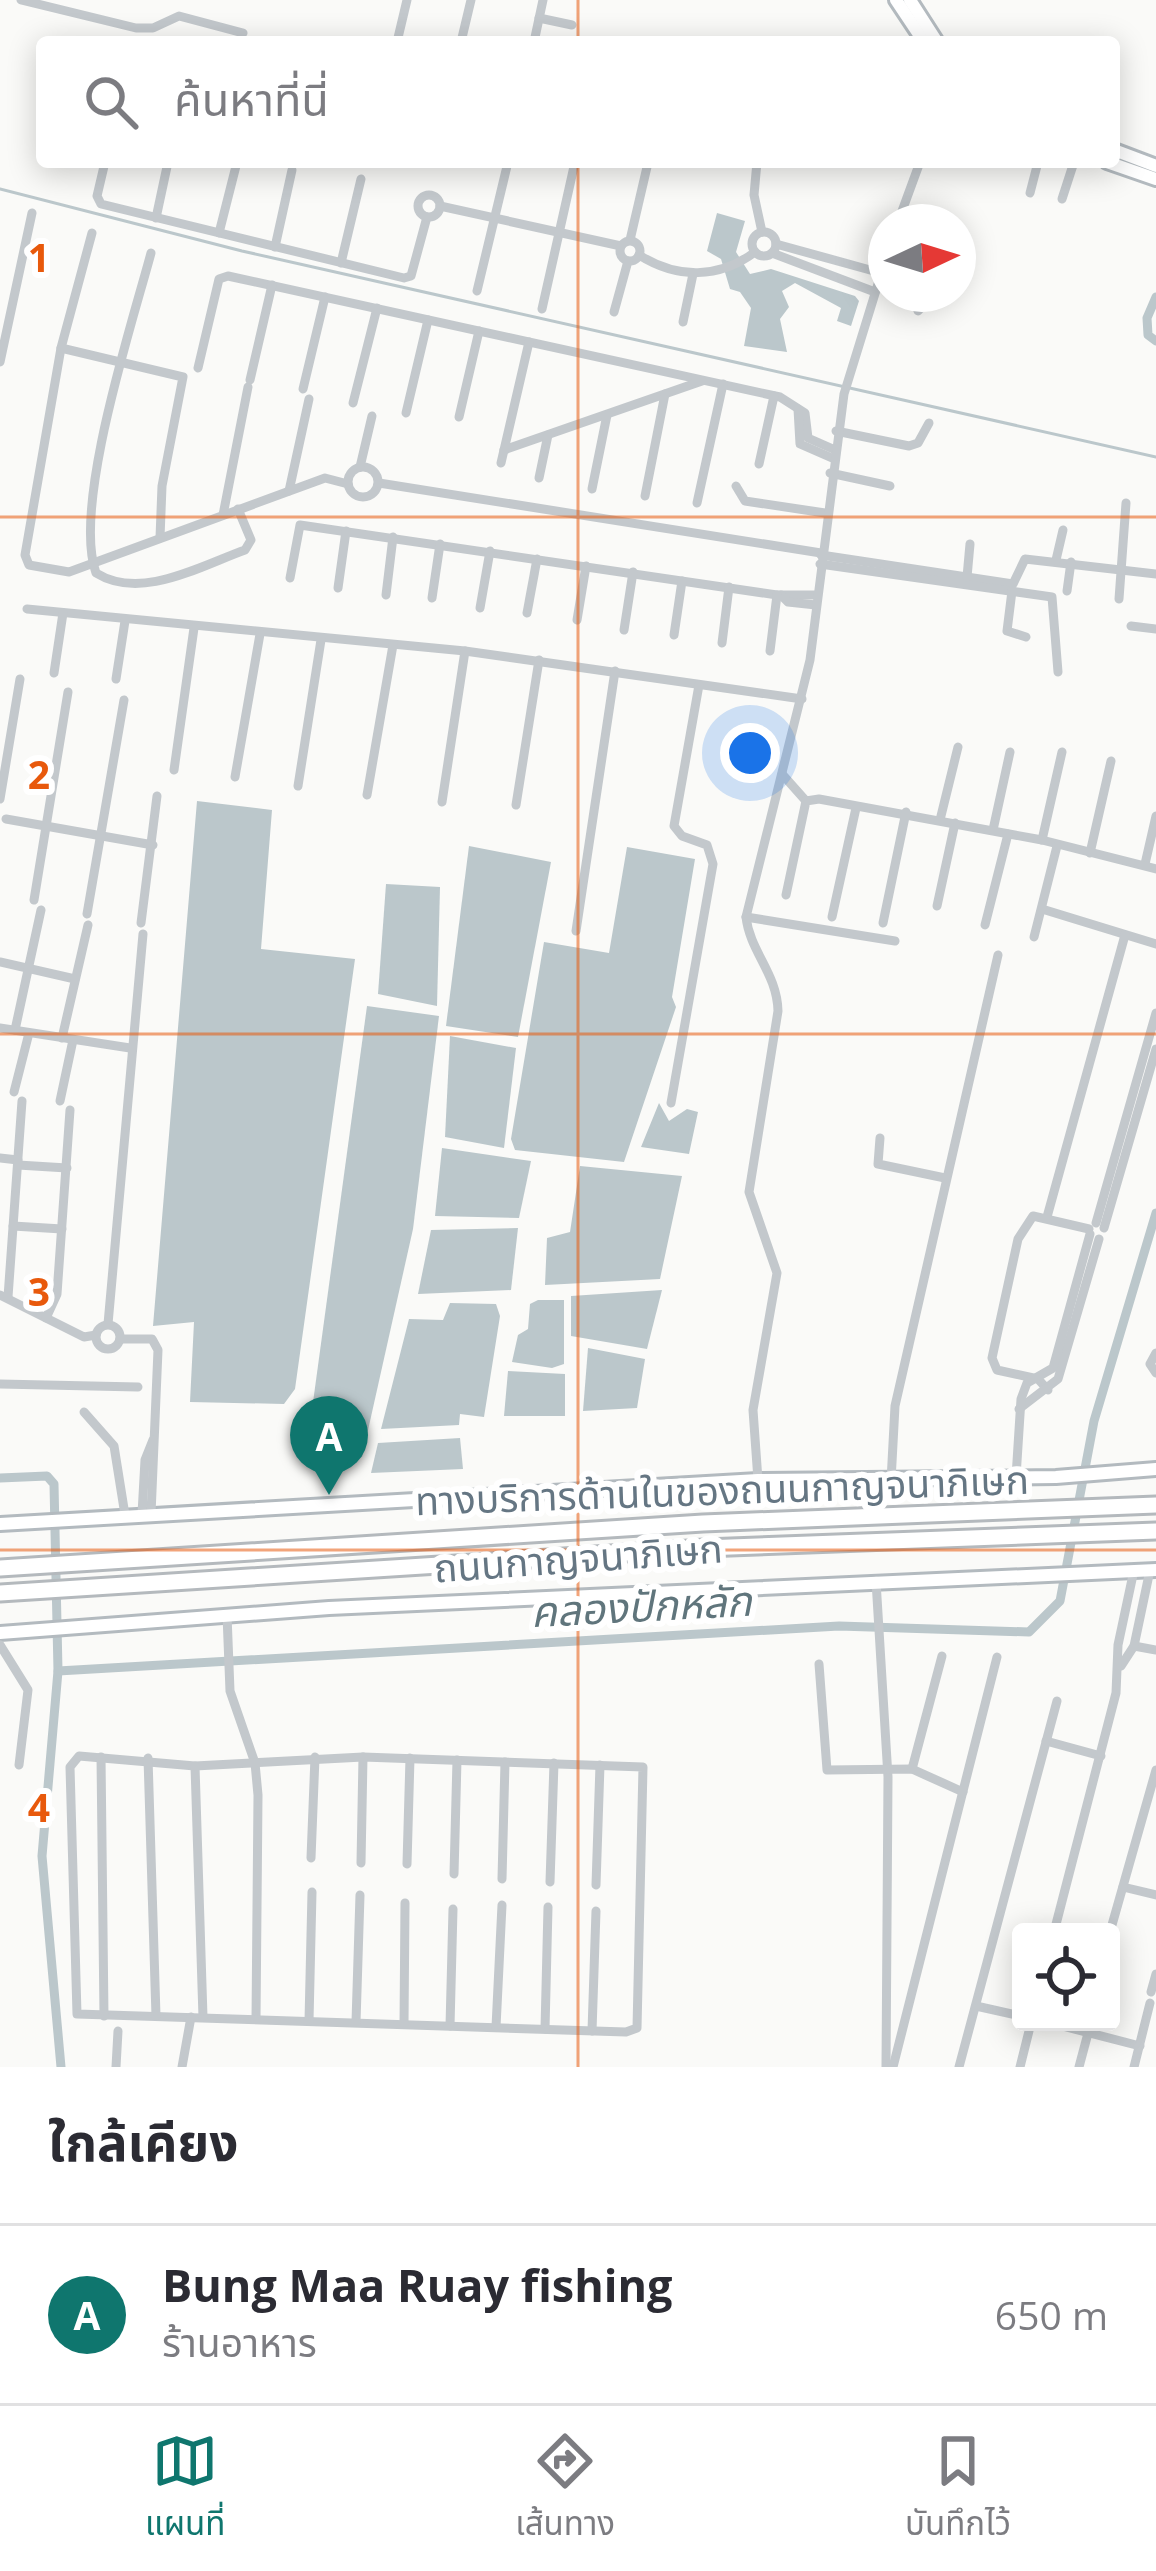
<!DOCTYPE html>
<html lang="th">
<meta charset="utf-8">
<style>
body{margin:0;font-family:"Open Sans","Noto Sans Thai",sans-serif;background:#f7f7f7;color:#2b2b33}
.controls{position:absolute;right:36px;bottom:36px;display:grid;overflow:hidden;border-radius:12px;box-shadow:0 6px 30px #0003}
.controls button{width:108px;height:108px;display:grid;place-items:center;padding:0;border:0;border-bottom:3px solid #e1e1e2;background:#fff;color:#2b2b33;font:60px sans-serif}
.compass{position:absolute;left:868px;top:204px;width:108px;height:108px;border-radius:50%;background:#fff;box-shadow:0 6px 30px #0003;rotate:86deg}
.you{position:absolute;left:750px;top:753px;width:42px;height:42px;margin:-30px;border:9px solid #fff;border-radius:50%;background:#1a73e8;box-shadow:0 0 0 18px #1a73e833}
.badge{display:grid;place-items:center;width:78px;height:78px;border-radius:50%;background:#0f766e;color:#fff;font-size:39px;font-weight:700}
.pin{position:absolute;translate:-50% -99px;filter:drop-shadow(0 3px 6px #0008)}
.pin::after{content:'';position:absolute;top:63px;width:42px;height:36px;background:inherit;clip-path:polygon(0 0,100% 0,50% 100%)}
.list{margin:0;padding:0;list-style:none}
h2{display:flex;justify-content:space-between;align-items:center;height:156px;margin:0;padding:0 48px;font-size:51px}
h2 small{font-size:39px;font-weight:400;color:#7c7c81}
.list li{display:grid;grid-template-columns:78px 1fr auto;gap:36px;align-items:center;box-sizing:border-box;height:180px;padding:0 48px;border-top:3px solid #e1e1e2}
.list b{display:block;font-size:45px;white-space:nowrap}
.list p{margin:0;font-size:39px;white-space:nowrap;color:#7c7c81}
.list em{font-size:39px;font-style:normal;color:#7c7c81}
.icon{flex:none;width:66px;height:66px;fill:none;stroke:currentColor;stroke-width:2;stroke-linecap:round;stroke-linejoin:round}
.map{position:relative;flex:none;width:1156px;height:2067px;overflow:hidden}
.search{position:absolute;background:#fff;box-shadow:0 6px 30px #0003;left:36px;right:36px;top:36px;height:132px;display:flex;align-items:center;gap:30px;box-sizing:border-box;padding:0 42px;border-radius:12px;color:#7c7c81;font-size:45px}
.sheet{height:336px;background:#fff}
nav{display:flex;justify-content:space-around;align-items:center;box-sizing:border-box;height:168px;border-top:3px solid #e1e1e2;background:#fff;font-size:33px;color:#7c7c81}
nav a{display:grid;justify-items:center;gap:6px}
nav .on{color:#0f766e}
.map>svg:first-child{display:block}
.water{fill:#bbc7cb}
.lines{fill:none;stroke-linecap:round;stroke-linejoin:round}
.stream{stroke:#bbc7cb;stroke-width:3}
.canal{stroke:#bbc7cb;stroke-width:9}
.secondary-casing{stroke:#b3babf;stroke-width:18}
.highway-casing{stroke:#b4b9bd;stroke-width:21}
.street{stroke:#c3c8cc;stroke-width:9}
.secondary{stroke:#fff;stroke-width:12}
.highway{stroke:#fff;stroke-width:15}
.grid{fill:none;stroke:#e8590c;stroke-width:3;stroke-opacity:0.55}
.labels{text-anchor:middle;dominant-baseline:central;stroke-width:12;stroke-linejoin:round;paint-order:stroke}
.street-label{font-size:39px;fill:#657683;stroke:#fff}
.water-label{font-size:42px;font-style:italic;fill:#60757c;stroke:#fff}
.grid-label{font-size:39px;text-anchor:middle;font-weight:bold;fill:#e8590c;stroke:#fff;stroke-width:12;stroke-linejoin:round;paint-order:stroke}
</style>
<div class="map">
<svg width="1156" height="2067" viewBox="0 0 1156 2067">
<rect width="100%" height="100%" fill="#fafaf8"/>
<!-- water -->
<g class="water">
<path d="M717 213 745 221 736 252 750 274 771 269 855 296 859 301 851 326 837 321 841 308 795 283 782 291 789 307 780 319 787 352 744 346 751 308 740 292 730 289 721 259 707 251Z"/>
<path d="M197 801 272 810 261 949 355 959 295 1389 284 1404 190 1402 194 1322 153 1326Z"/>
<path d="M469 846 551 862 518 1037 446 1026Z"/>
<path d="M627 847 695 859 672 997 676 1007 624 1162 515 1150 511 1139 544 942 609 953Z"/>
<path d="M386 884 440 887 437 1006 378 994Z"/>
<path d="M367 1006 439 1016 413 1229 362 1457 305 1461Z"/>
<path d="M450 1036 516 1048 504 1148 445 1137Z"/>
<path d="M659 1103 669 1121 687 1109 698 1112 689 1154 641 1147Z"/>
<path d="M442 1148 531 1161 519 1218 435 1216Z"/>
<path d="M580 1166 682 1176 660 1279 545 1285 547 1238 570 1232Z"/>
<path d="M518 1228 511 1290 418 1294 431 1230Z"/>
<path d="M662 1290 647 1349 571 1336V1296Z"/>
<path d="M538 1300H564V1364L552 1368 512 1362 518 1335 528 1329 530 1304Z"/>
<path d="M450 1303 496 1304 500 1316 484 1417 460 1414 459 1425 381 1429 409 1319 443 1320Z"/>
<path d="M588 1348 645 1359 637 1408 583 1411Z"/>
<path d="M508 1371 565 1374V1416H504Z"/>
<path d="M460 1438 463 1469 371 1473 378 1443Z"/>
</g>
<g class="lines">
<!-- stream -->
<path class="stream" d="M0 189 242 251 1156 457"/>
<!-- canal -->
<g class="canal">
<path d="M1156 297 1147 318 1148 335 1156 341"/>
<path d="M0 1478 47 1476 54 1484 58 1671 42 1856 61 2067"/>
<path d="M58 1671 839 1626 1029 1632 1060 1601 1094 1421 1156 1213"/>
</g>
<!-- secondary casing -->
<g class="secondary-casing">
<g id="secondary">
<path d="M896 0 924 42"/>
<path d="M910 0 937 42"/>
<path d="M1114 150 1156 166"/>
<path d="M1107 162 1156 179"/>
<path d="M0 1524 758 1480 1056 1477 1156 1469"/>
<path d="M0 1633 329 1608 1156 1570"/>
</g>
</g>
<!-- highway casing -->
<g class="highway-casing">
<g id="highway">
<path d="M0 1568 703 1523 1156 1505"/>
<path d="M0 1593 704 1548 1156 1531"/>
</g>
</g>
<!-- street -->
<g class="street">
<path d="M21 0 136 28H153L179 16 243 33"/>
<path d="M539 18 572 25"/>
<path d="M397 42 407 0"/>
<path d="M461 42 471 0"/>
<path d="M534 42 543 0"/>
<path d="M105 162 97 196 101 204 404 278 411 276 427 217"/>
<path d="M757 162 754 195 762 232"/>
<path d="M1030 193 1038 162"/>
<circle cx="429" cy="206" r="11"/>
<path d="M1062 199 1074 162"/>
<path d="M440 206 621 246"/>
<path d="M156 218 168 162"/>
<path d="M898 222 920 162"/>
<circle cx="764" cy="244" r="12"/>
<path d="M92 233 61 348 25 555 29 565 69 572 325 478 348 484"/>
<path d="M219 233 237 162"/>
<path d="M630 240 647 167"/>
<circle cx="630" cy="251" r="10"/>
<path d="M776 244 881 273"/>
<path d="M275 247 292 170"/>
<path d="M151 253C132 324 72 507 96 573 141 601 200 566 245 550L251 540 238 509"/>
<path d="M772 253 875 292"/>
<path d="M639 255C677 279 719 279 755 252"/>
<path d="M341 263 361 179"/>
<path d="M477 291 508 162"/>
<path d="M542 309 575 162"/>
<path d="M918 311 933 294"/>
<path d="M614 312 628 261"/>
<path d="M683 322 693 274"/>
<path d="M61 348 183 377 162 486 160 538"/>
<path d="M0 362 32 213"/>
<path d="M198 368 219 279 228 276 780 397 805 413 808 438 833 449"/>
<path d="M250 380 272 285"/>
<path d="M303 389 325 297"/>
<path d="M353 403 377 308"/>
<path d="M798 409 800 444 832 458"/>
<path d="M406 413 428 320"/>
<path d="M459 417 479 331"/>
<path d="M836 431 909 446 918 443 929 423"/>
<path d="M504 450 702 381"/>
<path d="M501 463 529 342"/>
<path d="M759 464 774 396"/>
<circle cx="363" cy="482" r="15"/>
<path d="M360 467 372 416"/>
<path d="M830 473 890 486"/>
<path d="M539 478 548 435"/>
<path d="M379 483 821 553"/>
<path d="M736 486 745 501 825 513"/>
<path d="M592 489 607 415"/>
<path d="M289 491 309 399"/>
<path d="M645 496 665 394"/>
<path d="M697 503 723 384"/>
<path d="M223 515 248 387"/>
<path d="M821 555 1013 584 1025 559 1156 574"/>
<path d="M1056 560 1063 530"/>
<path d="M820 564 1052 597 1058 672"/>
<path d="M967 577 970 544"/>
<path d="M290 578 300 525 777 595H817"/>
<path d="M338 588 346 531"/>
<path d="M1012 591 1007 631 1026 637"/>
<path d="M1067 591 1071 562"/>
<path d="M386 595 393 537"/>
<path d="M781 595 788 602 816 605"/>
<path d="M432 598 440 544"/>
<path d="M1119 599 1126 503"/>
<path d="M480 608 490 551"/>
<path d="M27 609 465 651 802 699"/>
<path d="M527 613 537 559"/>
<path d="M577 620 586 566"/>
<path d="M1131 626 1156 629"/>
<path d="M624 630 633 572"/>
<path d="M674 635 682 581"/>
<path d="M722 643 729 587"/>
<path d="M770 651 777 595"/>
<path d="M54 673 63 613"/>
<path d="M116 679 125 621"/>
<path d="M174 770 194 628"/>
<path d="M782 774 806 801"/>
<path d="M235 777 260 634"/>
<path d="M298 786 321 640"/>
<path d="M367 795 393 645"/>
<path d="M0 799 20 679"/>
<path d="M442 802 465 651"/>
<path d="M516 805 539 660"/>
<path d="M6 819 153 845"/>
<path d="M940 820 958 747"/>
<path d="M993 830 1010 752"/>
<path d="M1042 840 1062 752"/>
<path d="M1090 853 1111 761"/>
<path d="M1145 864 1156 816"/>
<path d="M786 895 806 801 819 799 1042 840 1156 869"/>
<path d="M34 900 68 692"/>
<path d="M937 906 955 823"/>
<path d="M1042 909 1156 944"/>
<path d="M87 914 124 700"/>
<path d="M746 917 895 941"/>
<path d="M832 917 856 808"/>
<path d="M141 923 157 796"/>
<path d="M883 923 906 812"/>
<path d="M985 925 1008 834"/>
<path d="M576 931 615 671"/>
<path d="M1034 937 1057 846"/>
<path d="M0 962 75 979"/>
<path d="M0 1028 130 1048"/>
<path d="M15 1030 41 910"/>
<path d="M62 1038 88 925"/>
<path d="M14 1092 29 1033"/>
<path d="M60 1101 73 1040"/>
<path d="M671 1103 713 864 707 845 682 836 674 826 699 685"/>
<path d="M880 1138 878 1164 945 1178"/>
<path d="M0 1158 18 1160"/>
<path d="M18 1165 67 1168"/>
<path d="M1047 1217 1125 935"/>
<path d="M1096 1223 1156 1013"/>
<path d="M13 1226 62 1229"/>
<path d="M1104 1228 1156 1049"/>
<path d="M0 1295 84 1337 96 1335"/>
<path d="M8 1297 22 1101"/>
<path d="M46 1318 57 1294 70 1110"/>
<path d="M108 1324 143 934"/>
<circle cx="108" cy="1337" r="12"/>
<path d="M120 1339H152L158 1350 151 1514"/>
<path d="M1156 1353 1150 1364 1156 1373"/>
<path d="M0 1384 138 1387"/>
<path d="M1048 1390 1038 1379 997 1370 992 1358 1018 1239 1033 1216 1089 1229"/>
<path d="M1019 1409 1058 1379 1099 1239"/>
<path d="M84 1412 114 1446 125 1515"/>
<path d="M1016 1477 1021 1399 1027 1383 1053 1368 1090 1234"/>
<path d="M758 1480 753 1410 777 1273 749 1192 778 1011C777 973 750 952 746 917L810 660 844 394 886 258"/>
<path d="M891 1481 895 1406 998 955"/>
<path d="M142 1514 145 1460 153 1440"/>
<path d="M876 1581 888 1777 886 2067"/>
<path d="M227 1615 230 1691 255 1763 258 1795 256 2019"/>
<path d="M0 1645 28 1690 19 1765"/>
<path d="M1134 1646 1156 1650"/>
<path d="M819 1664 827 1770 912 1769 963 1792"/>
<path d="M1121 1666 1134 1646 1150 1570"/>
<path d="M1046 1741 1101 1756"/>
<path d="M79 1756 195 1766 363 1757 643 1767 637 2028 626 2032 77 2014 70 1767Z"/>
<path d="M101 1757 104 2016"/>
<path d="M148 1758 156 2016"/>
<path d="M195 1766 203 2017"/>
<path d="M912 1769 942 1656"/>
<path d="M311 1858 315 1757"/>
<path d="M361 1863 363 1757"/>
<path d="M407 1864 410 1758"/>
<path d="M454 1874 457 1760"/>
<path d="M502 1879 505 1762"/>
<path d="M550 1882 554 1763"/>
<path d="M596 1885 600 1765"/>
<path d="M1123 1887 1156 1895"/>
<path d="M1054 1932 1116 1693 1118 1645 1134 1570"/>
<path d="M1110 1932 1156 1770"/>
<path d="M1151 1992 1156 1974"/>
<path d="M976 2006 1021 2016"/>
<path d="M309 2021 312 1892"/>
<path d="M356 2022 360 1895"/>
<path d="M1047 2022 1140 2046"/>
<path d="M404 2024 405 1903"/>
<path d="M450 2026 453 1909"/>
<path d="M496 2027 502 1905"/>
<path d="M545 2029 548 1907"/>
<path d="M592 2031 596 1911"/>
<path d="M116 2067 118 2031"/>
<path d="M182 2067 191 2017"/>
<path d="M893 2067 997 1657"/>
<path d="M959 2067 1057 1701"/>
<path d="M1020 2067 1029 2031"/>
<path d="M1079 2067 1091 2022"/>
<path d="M1134 2067 1150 2003"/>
</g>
<!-- secondary -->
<use href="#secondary" class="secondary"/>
<!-- highway -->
<use href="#highway" class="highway"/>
</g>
<!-- grid -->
<path class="grid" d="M578 0V42M578 162V2067M0 517H1156M0 1034H1156M0 1550H1156"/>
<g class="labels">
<!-- street labels -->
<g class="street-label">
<text transform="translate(722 1489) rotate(-2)">ทางบริการด้านในของถนนกาญจนาภิเษก</text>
<text transform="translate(578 1557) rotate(-4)">ถนนกาญจนาภิเษก</text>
</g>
<!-- water labels -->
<g class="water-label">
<text transform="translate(641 1605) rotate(-3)">คลองปักหลัก</text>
</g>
</g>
<g class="grid-label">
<text x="39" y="272">1</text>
<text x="39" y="789">2</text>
<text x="39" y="1306">3</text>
<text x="39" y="1822">4</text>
</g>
</svg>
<div class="controls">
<button><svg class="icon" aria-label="locate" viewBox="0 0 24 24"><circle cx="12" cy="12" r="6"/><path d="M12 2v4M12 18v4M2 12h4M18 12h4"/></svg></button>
</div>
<svg class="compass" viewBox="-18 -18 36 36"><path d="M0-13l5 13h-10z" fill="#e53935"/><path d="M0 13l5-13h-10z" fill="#7c7c81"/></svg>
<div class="you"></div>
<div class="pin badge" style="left:329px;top:1495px">A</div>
<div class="search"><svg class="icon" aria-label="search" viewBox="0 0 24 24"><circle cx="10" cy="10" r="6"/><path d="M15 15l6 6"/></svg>ค้นหาที่นี่</div>
</div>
<section class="sheet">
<h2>ใกล้เคียง<small></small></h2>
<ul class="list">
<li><span class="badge">A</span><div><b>Bung Maa Ruay fishing</b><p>ร้านอาหาร</p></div><em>650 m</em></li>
</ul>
</section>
<nav>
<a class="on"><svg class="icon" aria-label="map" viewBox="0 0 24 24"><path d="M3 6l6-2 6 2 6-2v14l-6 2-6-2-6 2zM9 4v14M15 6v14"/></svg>แผนที่</a>
<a><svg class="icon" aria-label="directions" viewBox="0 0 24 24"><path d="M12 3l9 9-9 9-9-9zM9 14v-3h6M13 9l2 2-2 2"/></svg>เส้นทาง</a>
<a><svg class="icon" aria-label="saved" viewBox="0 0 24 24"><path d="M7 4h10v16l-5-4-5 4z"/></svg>บันทึกไว้</a>
</nav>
